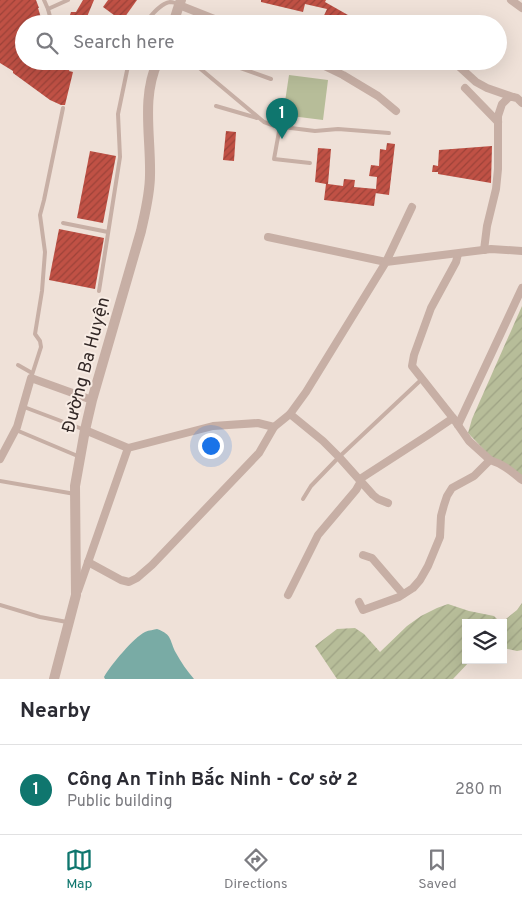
<!DOCTYPE html>
<meta charset="utf-8">
<style>
body{margin:0;font-family:Overpass,sans-serif;background:#f7f7f7;color:#2b2b33}
.controls{position:absolute;right:15px;bottom:15px;display:grid;overflow:hidden;border-radius:0px;box-shadow:0 5px 20px #0002}
.controls button{width:45px;height:45px;display:grid;place-items:center;padding:0;border:0;border-bottom:1px solid #e1e1e2;background:#fff;color:#2b2b33;font:25px sans-serif}
.you{position:absolute;left:210px;top:445px;width:18px;height:18px;margin:-12px;border:4px solid #fff;border-radius:50%;background:#1a73e8;box-shadow:0 0 0 8px #1a73e833}
.badge{display:grid;place-items:center;width:32px;height:32px;border-radius:50%;background:#0f766e;color:#fff;font-size:16px;font-weight:700}
.pin{position:absolute;translate:-50% -41px;filter:drop-shadow(0 1px 2px #0008)}
.pin::after{content:'';position:absolute;top:26px;width:18px;height:15px;background:inherit;clip-path:polygon(0 0,100% 0,50% 100%)}
.list{margin:0;padding:0;list-style:none}
h2{display:flex;justify-content:space-between;align-items:center;height:65px;margin:0;padding:0 20px;font-size:21px}
h2 small{font-size:16px;font-weight:400;color:#7c7c81}
.list li{display:grid;grid-template-columns:32px 1fr auto;gap:15px;align-items:center;box-sizing:border-box;height:90px;padding:0 20px;border-top:1px solid #e1e1e2}
.list b{display:block;font-size:19px;white-space:nowrap}
.list p{margin:0;font-size:16px;white-space:nowrap;color:#7c7c81}
.list em{font-size:16px;font-style:normal;color:#7c7c81}
.icon{flex:none;width:28px;height:28px;fill:none;stroke:currentColor;stroke-width:2;stroke-linecap:round;stroke-linejoin:round}
.map{position:relative;flex:none;width:522px;height:679px;overflow:hidden}
.search{position:absolute;background:#fff;box-shadow:0 5px 20px #0002;left:15px;right:15px;top:15px;height:55px;display:flex;align-items:center;gap:12px;box-sizing:border-box;padding:0 18px;border-radius:28px;color:#7c7c81;font-size:19px}
.sheet{height:155px;background:#fff}
nav{display:flex;justify-content:space-around;align-items:center;box-sizing:border-box;height:70px;border-top:1px solid #e1e1e2;background:#fff;font-size:14px;color:#7c7c81}
nav a{display:grid;justify-items:center;gap:2px}
nav .on{color:#0f766e}
.map>svg:first-child{display:block}
.garden{fill:url(#garden-furrows)}
.pitch{fill:#b7bd99}
.water{fill:#79aba5}
.building{fill:url(#building-hatch)}
.lines{fill:none;stroke-linecap:round;stroke-linejoin:round}
.service{stroke:#c7afa5;stroke-width:4}
.minor{stroke:#c7afa5;stroke-width:8}
.tertiary{stroke:#c7afa5;stroke-width:10}
.labels{text-anchor:middle;dominant-baseline:central;stroke-width:4;stroke-linejoin:round;paint-order:stroke}
.street-label{font-size:18px;fill:#332826;stroke:#f8ece4}
</style>
<div class="map">
<svg width="522" height="679" viewBox="0 0 522 679">
<defs>
<pattern id="garden-furrows" width="10" height="10" patternUnits="userSpaceOnUse" patternTransform="scale(1.25)"><rect width="10" height="10" fill="#b7bd99"/><path d="M-1 1l2-2M0 10L10 0M9 11l2-2" fill="none" stroke="#9ea284"/></pattern>
<pattern id="building-hatch" width="6" height="6" patternUnits="userSpaceOnUse" patternTransform="scale(1.25)"><rect width="6" height="6" fill="#c05145"/><path d="M-1 1l2-2M0 6l6-6M5 7l2-2" fill="none" stroke="#9d4339"/></pattern>
</defs>
<rect width="100%" height="100%" fill="#efe1d8"/>
<!-- garden -->
<g class="garden">
<path d="M522 306V476L491 457 468 433 472 419Z"/>
<path d="M522 603V650L517 651 503 648V623H466V660H471L453 679H337L315 646 337 629 355 628 364 634 380 652 407 626 421 616 437 608 448 604 469 611 494 616 501 623 517 610Z"/>
</g>
<!-- pitch -->
<path class="pitch" d="M289 75 328 80 323 120 283 115Z"/>
<!-- water -->
<path class="water" d="M157 629C173 635 169 640 176 653 181 662 187 671 194 679H105L104 677C111 665 134 637 145 632 149 630 154 630 157 629Z"/>
<!-- building -->
<g class="building">
<path d="M0 0H36L39 8H38L43 24H24V63L49 69 51 61H72L69 71 73 72 65 105H61L50 100 13 73V71L0 63Z"/>
<path d="M83 0H94L84 24H67L71 12H76Z"/>
<path d="M108 0H137L122 21 103 7Z"/>
<path d="M261 0H326L325 2 355 19 352 24H320L327 9 305 4 303 12 261 2Z"/>
<path d="M226 131 236 132 234 161 223 160Z"/>
<path d="M387 143 395 144 389 195 375 193 376 191 374 206 324 200 326 184 315 182 318 148 331 149 328 184 343 186 344 179 355 180 354 187 376 189 377 177 369 176 371 165 379 166 380 149 386 150Z"/>
<path d="M492 146 491 183 438 174V172H432L433 165 438 166 439 150Z"/>
<path d="M90 151 116 156 103 223 77 218Z"/>
<path d="M59 229 104 238 95 289 49 280Z"/>
</g>
<g class="lines">
<!-- service -->
<g class="service">
<path d="M44 0 48 9"/>
<path d="M52 24 48 9 68 0"/>
<path d="M144 24C150 17 160 3 170 2 173 2 176 3 178 5"/>
<path d="M191 61 264 122 275 126 315 131 338 129 389 133"/>
<path d="M221 61 271 79"/>
<path d="M216 106 257 118"/>
<path d="M280 126 274 159 310 163"/>
<path d="M63 223 108 232"/>
<path d="M99 291 120 157 118 114 129 61"/>
<path d="M18 365 32 373"/>
<path d="M31 378 41 347 40 341 35 334 42 291 45 252 40 215 44 200 63 108"/>
<path d="M24 407 85 430"/>
<path d="M16 430 80 457"/>
<path d="M0 481 75 494"/>
<path d="M303 499 311 486 339 457 422 379"/>
<path d="M0 605 40 617 67 622"/>
</g>
<!-- minor -->
<g class="minor">
<path d="M511 0 522 8"/>
<path d="M179 5 227 24"/>
<path d="M314 61 343 75 378 96 396 111"/>
<path d="M453 61 476 82 487 88 513 97"/>
<path d="M465 88 498 122"/>
<path d="M268 237 386 262 412 207"/>
<path d="M484 250 487 226 496 189 498 169V116L502 104 509 97H513L517 98 522 103"/>
<path d="M458 254 456 262 431 308 414 355 412 366 453 418 469 441 490 460"/>
<path d="M290 414 323 441 339 457 373 495 378 499 388 503"/>
<path d="M458 425 522 288"/>
<path d="M85 430 128 448"/>
<path d="M0 459 17 427 31 378 92 400"/>
<path d="M363 555 372 558 403 594"/>
<path d="M88 562 121 580 129 582 137 578 152 565 259 453 274 427"/>
<path d="M78 591 128 448 213 426 258 423 274 427 290 414 306 392 386 262 491 249 522 251"/>
<path d="M288 595 318 535 356 490 360 483V479L428 435 453 418"/>
<path d="M359 602 363 610 399 597 413 588 420 580 428 566 440 537 441 516 444 505 447 496 452 488 474 476 490 460C503 464 512 472 522 480"/>
</g>
<!-- tertiary -->
<g class="tertiary">
<path d="M173 24 179 5 181 0"/>
<path d="M54 679 76 595 75 486 85 430 92 400 141 231C145 213 150 194 150 175 151 137 141 97 158 61"/>
</g>
</g>
<g class="labels">
<!-- street labels -->
<g class="street-label">
<text transform="translate(87 365) rotate(-75)">Đường Ba Huyện</text>
</g>
</g>
</svg>
<div class="controls">
<button><svg class="icon" aria-label="layers" viewBox="0 0 24 24"><path d="M12 4l9 5-9 5-9-5zM3 14l9 5 9-5"/></svg></button>
</div>
<div class="you"></div>
<div class="pin badge" style="left:282px;top:139px">1</div>
<div class="search"><svg class="icon" aria-label="search" viewBox="0 0 24 24"><circle cx="10" cy="10" r="6"/><path d="M15 15l6 6"/></svg>Search here</div>
</div>
<section class="sheet">
<h2>Nearby<small></small></h2>
<ul class="list">
<li><span class="badge">1</span><div><b>Công An Tỉnh Bắc Ninh - Cơ sở 2</b><p>Public building</p></div><em>280 m</em></li>
</ul>
</section>
<nav>
<a class="on"><svg class="icon" aria-label="map" viewBox="0 0 24 24"><path d="M3 6l6-2 6 2 6-2v14l-6 2-6-2-6 2zM9 4v14M15 6v14"/></svg>Map</a>
<a><svg class="icon" aria-label="directions" viewBox="0 0 24 24"><path d="M12 3l9 9-9 9-9-9zM9 14v-3h6M13 9l2 2-2 2"/></svg>Directions</a>
<a><svg class="icon" aria-label="saved" viewBox="0 0 24 24"><path d="M7 4h10v16l-5-4-5 4z"/></svg>Saved</a>
</nav>
